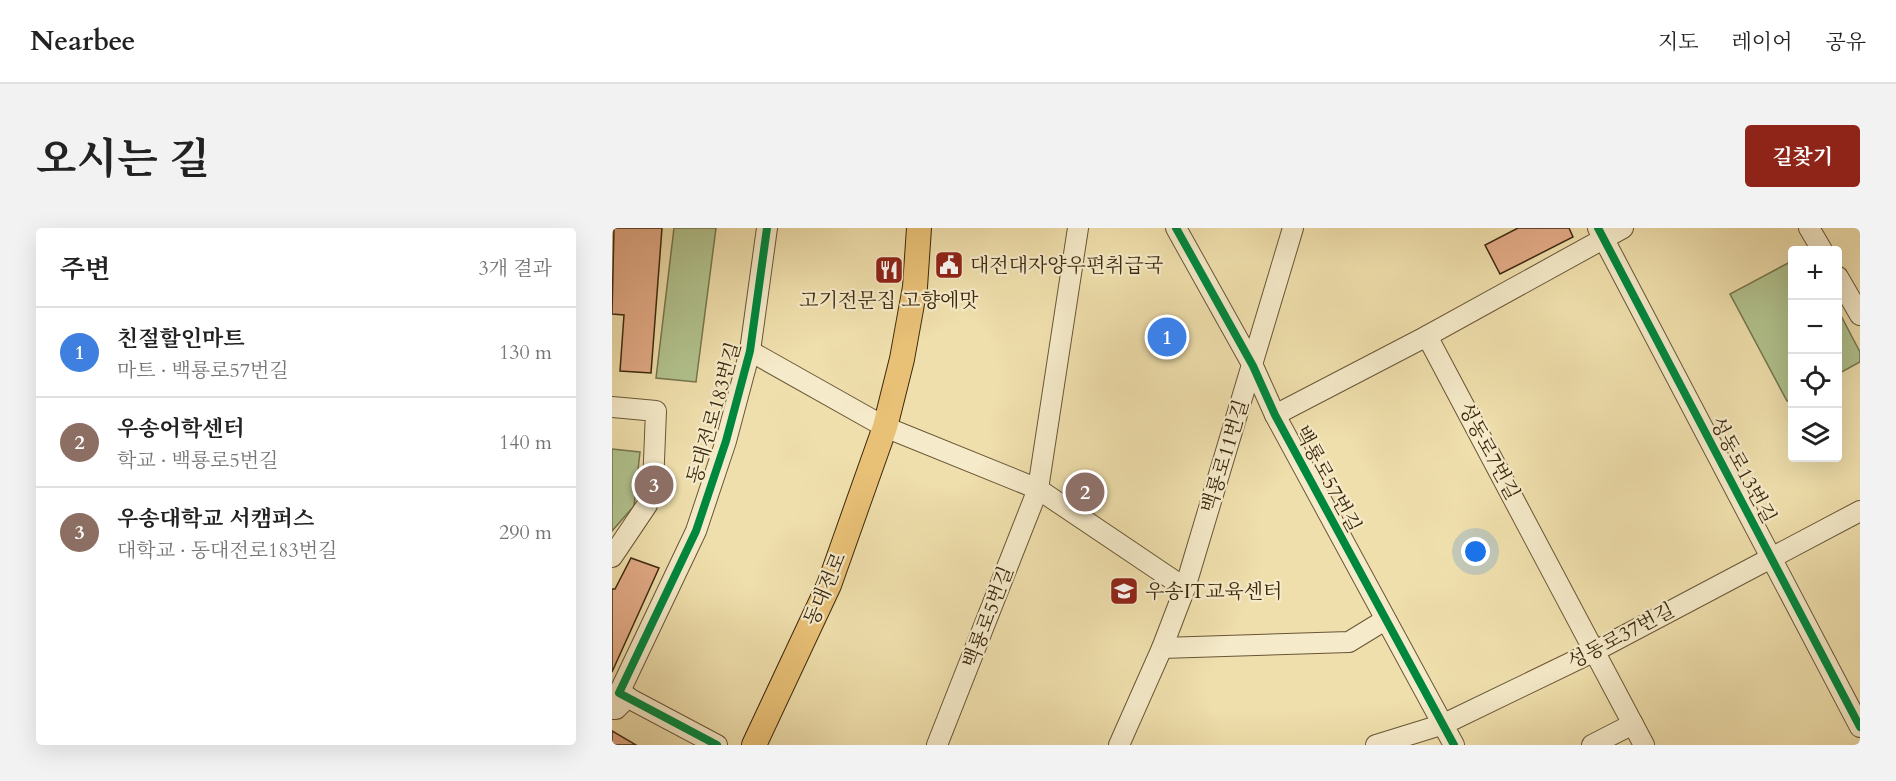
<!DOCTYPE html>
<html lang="ko">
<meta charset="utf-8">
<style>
body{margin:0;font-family:Cardo,"Noto Serif KR",serif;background:#f2f2f2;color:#222}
.controls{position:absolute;right:18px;top:18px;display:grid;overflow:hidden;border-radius:6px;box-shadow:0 6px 24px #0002}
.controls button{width:54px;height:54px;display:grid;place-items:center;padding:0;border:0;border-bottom:2px solid #e0e0e0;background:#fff;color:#222;font:30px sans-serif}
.you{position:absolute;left:864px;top:324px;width:21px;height:21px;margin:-15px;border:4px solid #fff;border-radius:50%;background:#1a73e8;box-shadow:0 0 0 9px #1a73e833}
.badge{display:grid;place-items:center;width:39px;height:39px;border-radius:50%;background:#8f2418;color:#fff;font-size:20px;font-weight:700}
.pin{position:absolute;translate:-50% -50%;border:3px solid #fff;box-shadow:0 2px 6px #0006}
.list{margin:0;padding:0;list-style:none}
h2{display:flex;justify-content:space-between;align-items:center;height:78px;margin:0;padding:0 24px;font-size:26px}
h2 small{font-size:20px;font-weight:400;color:#767676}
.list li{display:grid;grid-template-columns:39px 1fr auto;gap:18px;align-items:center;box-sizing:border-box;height:90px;padding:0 24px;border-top:2px solid #e0e0e0}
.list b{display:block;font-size:22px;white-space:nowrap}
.list p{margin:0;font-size:20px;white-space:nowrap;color:#767676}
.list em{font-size:20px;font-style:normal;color:#767676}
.icon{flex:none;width:33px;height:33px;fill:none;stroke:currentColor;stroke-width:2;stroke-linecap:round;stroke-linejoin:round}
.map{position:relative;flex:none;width:1248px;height:517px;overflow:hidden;border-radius:6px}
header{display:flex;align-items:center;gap:36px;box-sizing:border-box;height:84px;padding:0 30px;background:#fff;border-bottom:2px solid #e0e0e0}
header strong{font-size:28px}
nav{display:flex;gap:33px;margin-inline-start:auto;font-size:21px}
.intro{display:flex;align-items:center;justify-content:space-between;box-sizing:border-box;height:144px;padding:0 36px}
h1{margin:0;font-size:42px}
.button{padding:15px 27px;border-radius:6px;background:#8f2418;color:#fff;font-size:21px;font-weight:700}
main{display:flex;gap:36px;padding:0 36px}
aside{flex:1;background:#fff;border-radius:6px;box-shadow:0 6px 24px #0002}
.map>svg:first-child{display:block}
.green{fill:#b2c38e;stroke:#77764e;stroke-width:1.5}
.building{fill:#e3ab87;stroke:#3c280e;stroke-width:1.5}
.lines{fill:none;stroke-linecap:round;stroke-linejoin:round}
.minor-casing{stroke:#695636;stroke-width:22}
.major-casing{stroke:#3c280e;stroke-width:26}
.minor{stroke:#f5eac9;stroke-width:20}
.major{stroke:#e8c076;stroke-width:24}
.cycleway-casing{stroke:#f5eac9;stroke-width:11}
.cycleway{stroke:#00873e;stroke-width:8}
.labels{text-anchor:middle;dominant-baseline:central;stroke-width:4.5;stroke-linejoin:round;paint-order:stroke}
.poi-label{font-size:20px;fill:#3c280e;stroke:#f5eac9;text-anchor:start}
.street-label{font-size:20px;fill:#3c280e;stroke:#f5eac9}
</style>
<header>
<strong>Nearbee</strong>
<nav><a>지도</a><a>레이어</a><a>공유</a></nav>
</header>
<div class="intro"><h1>오시는 길</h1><a class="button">길찾기</a></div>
<main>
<aside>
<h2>주변<small>3개 결과</small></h2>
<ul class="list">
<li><span class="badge" style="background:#3f7fe0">1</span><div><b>친절할인마트</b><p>마트 · 백룡로57번길</p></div><em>130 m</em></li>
<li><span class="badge" style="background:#8d6e63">2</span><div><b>우송어학센터</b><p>학교 · 백룡로5번길</p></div><em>140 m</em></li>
<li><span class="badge" style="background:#8d6e63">3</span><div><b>우송대학교 서캠퍼스</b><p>대학교 · 동대전로183번길</p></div><em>290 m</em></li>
</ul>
</aside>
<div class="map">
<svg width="1248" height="517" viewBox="0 0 1248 517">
<rect width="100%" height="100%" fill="#efdfac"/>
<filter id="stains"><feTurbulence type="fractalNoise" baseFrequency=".00333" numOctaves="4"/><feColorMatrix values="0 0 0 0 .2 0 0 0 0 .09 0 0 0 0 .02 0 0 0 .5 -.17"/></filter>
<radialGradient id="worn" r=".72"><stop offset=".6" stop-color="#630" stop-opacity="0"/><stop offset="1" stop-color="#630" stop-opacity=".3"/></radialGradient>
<!-- green -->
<g class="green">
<path d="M62 0H104L84 154 44 150Z"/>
<path d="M1180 33V170L1175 173 1118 66Z"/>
<path d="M1226 82 1248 124V134L1226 146Z"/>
<path d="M0 221 28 224 22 278 0 303Z"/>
</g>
<!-- building -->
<g class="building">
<path d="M2 0H50L39 145 8 143 12 87 0 86Z"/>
<path d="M906 0H957L961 9 888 46 873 17Z"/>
<path d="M19 330 47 340 0 444V361H3Z"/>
<path d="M0 503 24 517H0Z"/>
</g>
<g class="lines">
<!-- minor casing -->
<g class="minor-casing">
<g id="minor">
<path d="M564 0 641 138 663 187 842 517"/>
<path d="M986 0 1248 499"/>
<path d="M1197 0 1210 22"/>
<path d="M1226 49 1248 87"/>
<path d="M815 108 1032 517"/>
<path d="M138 123 273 199 426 261 573 360"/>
<path d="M0 179 44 183 41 257 35 277 0 329"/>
<path d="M663 187 815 108 1011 0"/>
<path d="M550 420 737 414 773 392"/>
<path d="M0 481H4L16 469"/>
<path d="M105 517 7 465 84 303 114 213 138 123 155 0"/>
<path d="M325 517 426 261 466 0"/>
<path d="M507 517 550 420 573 360 681 0"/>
<path d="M764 517 832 496 983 423 1248 283"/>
<path d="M980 517 1021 496"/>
</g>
</g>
<!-- major casing -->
<g class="major-casing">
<path id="major" d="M142 517 217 357 273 199 290 131 303 59 307 0"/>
</g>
<!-- minor -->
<use href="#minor" class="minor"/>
<!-- major -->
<use href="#major" class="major"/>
<!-- cycleway casing -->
<g class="cycleway-casing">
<g id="cycleway">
<path d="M564 0 641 138 663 187 842 517"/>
<path d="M986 0 1248 499"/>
<path d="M105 517 7 465 84 303 114 213 138 123 155 0"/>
</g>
</g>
<!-- cycleway -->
<use href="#cycleway" class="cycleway"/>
</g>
<!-- icons -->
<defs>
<g id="civic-square" transform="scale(1.5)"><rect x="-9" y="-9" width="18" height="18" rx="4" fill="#8f2418" stroke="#f5eac9"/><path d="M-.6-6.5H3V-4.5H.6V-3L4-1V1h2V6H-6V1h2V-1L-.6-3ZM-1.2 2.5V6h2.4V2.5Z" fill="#fff"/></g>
<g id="restaurant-square" transform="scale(1.5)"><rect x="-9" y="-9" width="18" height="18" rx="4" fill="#8f2418" stroke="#f5eac9"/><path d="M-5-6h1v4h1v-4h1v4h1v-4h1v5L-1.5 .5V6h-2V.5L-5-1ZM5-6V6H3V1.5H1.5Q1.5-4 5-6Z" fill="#fff"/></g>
<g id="school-square" transform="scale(1.5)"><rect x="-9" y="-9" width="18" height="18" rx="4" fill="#8f2418" stroke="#f5eac9"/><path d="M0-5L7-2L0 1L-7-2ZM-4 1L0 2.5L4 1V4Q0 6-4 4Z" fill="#fff"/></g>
</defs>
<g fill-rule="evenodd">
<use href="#civic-square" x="337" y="37"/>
<use href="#restaurant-square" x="277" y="42"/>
<use href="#school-square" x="512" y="363"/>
</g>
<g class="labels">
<!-- poi labels -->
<g class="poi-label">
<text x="358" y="37">대전대자양우편취급국</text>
<text x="277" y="72" text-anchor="middle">고기전문집 고향에맛</text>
<text x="533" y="363">우송IT교육센터</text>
</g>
<!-- street labels -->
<g class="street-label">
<text transform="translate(102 185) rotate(-74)">동대전로183번길</text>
<text transform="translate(877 223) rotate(62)">성동로7번길</text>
<text transform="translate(613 228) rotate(-73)">백룡로11번길</text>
<text transform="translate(1131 242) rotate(62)">성동로13번길</text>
<text transform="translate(716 251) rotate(62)">백룡로57번길</text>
<text transform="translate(213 361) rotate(-67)">동대전로</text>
<text transform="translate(376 389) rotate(-69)">백룡로5번길</text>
<text transform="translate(1009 408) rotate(-28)">성동로37번길</text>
</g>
</g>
<rect width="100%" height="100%" filter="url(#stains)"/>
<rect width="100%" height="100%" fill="url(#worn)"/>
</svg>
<div class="controls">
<button>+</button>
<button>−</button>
<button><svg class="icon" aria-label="locate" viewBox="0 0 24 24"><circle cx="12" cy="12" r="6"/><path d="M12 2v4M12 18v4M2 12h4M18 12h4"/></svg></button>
<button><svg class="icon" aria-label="layers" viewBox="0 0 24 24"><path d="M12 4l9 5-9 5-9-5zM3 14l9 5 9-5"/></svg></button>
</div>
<div class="you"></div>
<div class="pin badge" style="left:555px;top:109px;background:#3f7fe0">1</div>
<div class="pin badge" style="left:473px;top:264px;background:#8d6e63">2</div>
<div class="pin badge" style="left:42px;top:257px;background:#8d6e63">3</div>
</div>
</main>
